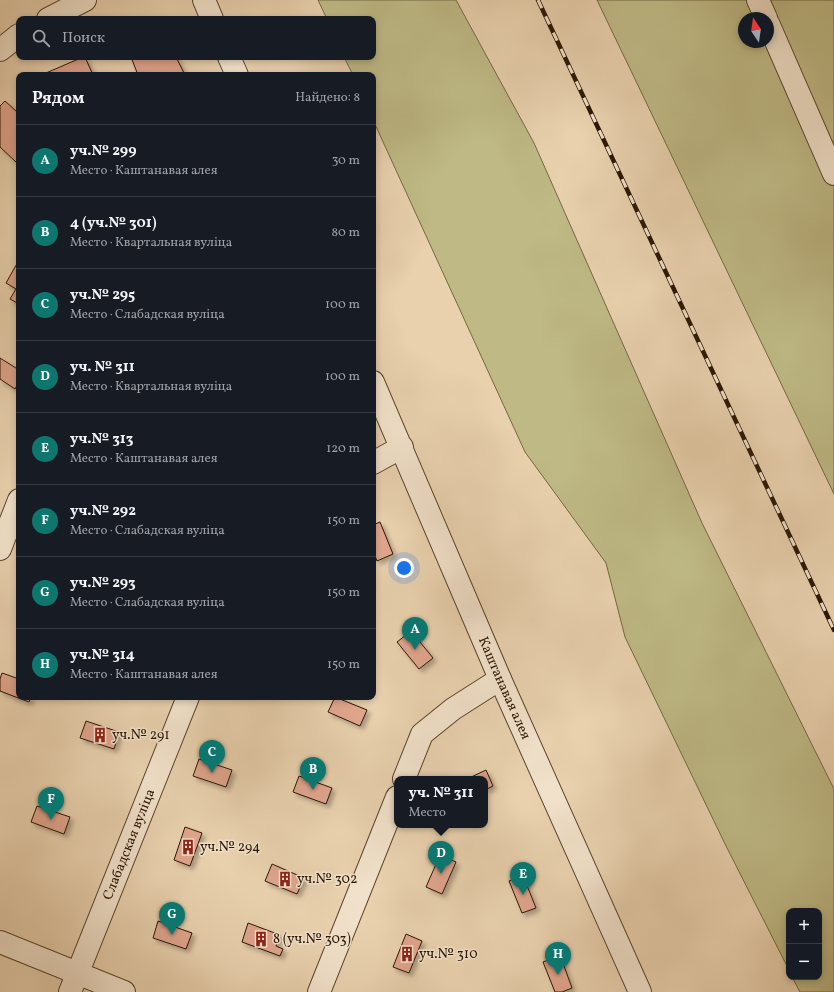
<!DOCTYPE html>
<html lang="ru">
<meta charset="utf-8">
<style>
body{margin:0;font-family:Vollkorn,serif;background:#20242c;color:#f1f3f6}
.controls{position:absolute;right:12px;bottom:12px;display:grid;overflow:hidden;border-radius:8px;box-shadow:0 2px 6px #0003}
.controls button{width:36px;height:36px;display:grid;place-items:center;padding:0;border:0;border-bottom:1px solid #363941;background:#171b24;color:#f1f3f6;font:20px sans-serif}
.compass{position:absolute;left:738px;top:12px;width:36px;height:36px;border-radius:50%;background:#171b24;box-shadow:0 2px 6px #0003;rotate:347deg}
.you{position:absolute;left:404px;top:568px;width:14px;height:14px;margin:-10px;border:3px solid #fff;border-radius:50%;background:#1a73e8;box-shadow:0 0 0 6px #1a73e833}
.badge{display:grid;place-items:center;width:26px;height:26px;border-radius:50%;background:#0f766e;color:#fff;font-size:13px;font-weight:700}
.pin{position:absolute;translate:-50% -33px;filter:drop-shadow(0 1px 2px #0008)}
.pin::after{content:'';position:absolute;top:21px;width:14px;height:12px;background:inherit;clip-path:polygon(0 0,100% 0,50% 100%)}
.popup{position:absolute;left:394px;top:776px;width:94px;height:52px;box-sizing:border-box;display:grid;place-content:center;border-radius:8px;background:#171b24;filter:drop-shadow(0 1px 3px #0005);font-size:13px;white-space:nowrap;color:#9ea1a6}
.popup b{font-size:15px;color:#f1f3f6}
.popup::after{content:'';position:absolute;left:50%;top:100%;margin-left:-8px;border:8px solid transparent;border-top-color:#171b24}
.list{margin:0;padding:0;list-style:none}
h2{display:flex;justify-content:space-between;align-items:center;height:52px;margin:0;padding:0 16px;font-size:17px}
h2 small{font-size:13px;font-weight:400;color:#9ea1a6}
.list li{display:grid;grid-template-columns:26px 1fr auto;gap:12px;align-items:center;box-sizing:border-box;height:72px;padding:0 16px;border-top:1px solid #363941}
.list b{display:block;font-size:15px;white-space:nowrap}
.list p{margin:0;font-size:13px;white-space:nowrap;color:#9ea1a6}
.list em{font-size:13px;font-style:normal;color:#9ea1a6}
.icon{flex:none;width:22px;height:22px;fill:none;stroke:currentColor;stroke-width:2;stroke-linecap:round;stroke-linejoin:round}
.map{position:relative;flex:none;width:834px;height:992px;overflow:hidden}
.search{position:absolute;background:#171b24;box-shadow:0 2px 6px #0003;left:16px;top:16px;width:360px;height:44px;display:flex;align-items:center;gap:10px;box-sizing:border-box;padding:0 14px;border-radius:8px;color:#9ea1a6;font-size:15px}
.panel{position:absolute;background:#171b24;box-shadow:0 2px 6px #0003;left:16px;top:72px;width:360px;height:628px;border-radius:8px}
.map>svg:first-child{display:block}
.green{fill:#beb985;stroke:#746844;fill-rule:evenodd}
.building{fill:#dfa58d;stroke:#2b1603;filter:url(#shadow)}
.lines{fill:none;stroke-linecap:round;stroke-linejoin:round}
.minor-casing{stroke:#5a452e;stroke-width:24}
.minor{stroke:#f1e1ca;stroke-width:22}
.rail-casing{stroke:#2b1603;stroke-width:4.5}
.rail{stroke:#f1e1ca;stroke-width:3;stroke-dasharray:9;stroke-linecap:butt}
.labels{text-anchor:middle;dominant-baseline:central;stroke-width:3;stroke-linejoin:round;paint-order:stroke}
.street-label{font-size:14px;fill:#2b1603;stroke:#f1e1ca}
.poi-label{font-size:14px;fill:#2b1603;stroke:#f1e1ca;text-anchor:start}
</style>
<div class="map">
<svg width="834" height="992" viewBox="0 0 834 992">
<defs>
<filter id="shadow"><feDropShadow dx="3.5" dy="3.5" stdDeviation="2" flood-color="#0004"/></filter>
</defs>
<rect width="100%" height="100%" fill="#e9d1ae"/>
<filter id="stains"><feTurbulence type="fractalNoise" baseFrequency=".005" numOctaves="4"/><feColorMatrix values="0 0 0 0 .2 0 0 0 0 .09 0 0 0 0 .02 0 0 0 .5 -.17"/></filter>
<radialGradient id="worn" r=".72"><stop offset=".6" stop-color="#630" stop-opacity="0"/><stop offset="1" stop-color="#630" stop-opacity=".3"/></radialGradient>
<!-- green -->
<g class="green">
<path d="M318 0H456L534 143 702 523 834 789V992H800L792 977H819V911H789V970L726 846 625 637 606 563 525 452 373 120V75H353L344 57H373V19H327Z"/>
<path d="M597 0H834V494ZM744 18H768V42H744Z"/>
</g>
<!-- building -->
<g class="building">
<path d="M83 57H85L93 75H47L46 73Z"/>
<path d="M131 57H176L184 73 180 75H138Z"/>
<path d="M5 101 17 112 19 109V159L16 162 0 147V106Z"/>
<path d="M19 260V304L10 299 16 289 6 283Z"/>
<path d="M0 358 19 370V382L15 389 0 379Z"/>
<path d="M380 522 393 554 377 561 373 551V525Z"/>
<path d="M411 631 433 658 419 669 397 642Z"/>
<path d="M2 673 19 679V697H31L29 702 0 691V679Z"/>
<path d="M335 697 367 710 360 726 328 712Z"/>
<path d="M86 721 119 732 114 749 80 738Z"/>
<path d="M199 759 232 770 226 787 193 776Z"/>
<path d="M486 770 493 786 485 790V779H467Z"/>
<path d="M299 776 332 788 326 804 293 792Z"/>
<path d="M37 806 70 817 64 834 31 822Z"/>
<path d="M185 827 202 833 190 866 174 860Z"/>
<path d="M440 855 456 862 442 894 426 887Z"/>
<path d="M272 864 304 878 297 894 265 881Z"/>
<path d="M526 874 529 882 526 883 536 908 522 913 509 881Z"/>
<path d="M158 921 192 933 186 949 153 938Z"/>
<path d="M248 923 280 935 276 946 283 949 280 956 242 942Z"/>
<path d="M406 934 422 941 409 973 393 967Z"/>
<path d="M560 955 572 988 562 992H555L543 962Z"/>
</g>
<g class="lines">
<!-- minor casing -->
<g class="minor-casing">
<g id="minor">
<path d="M204 0 212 19"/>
<path d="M758 0 766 18"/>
<path d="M48 19 85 0"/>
<path d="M768 23 834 174"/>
<path d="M0 50 19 35"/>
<path d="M229 57 237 75"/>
<path id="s1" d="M373 382 500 679 640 992"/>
<path d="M373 463 402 447"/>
<path d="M0 549 19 500"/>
<path d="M404 779 422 734 453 709 500 679"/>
<path d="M0 942 124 992"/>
<path id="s2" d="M70 992 188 697"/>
<path d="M319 992 397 797"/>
</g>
</g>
<!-- minor -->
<use href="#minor" class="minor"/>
<!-- rail casing -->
<g class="rail-casing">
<path id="rail" d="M538 0 834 630"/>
</g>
<!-- rail -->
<use href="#rail" class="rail"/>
</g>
<!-- icons -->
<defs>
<g id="building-bare" transform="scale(1.2)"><path d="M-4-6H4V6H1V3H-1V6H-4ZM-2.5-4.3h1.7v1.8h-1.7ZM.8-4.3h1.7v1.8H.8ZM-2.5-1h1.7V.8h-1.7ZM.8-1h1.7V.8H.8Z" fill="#8f2418" stroke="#f1e1ca" stroke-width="2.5" paint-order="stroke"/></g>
</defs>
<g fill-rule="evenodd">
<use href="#building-bare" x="100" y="735"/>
<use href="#building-bare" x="188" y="847"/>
<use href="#building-bare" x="285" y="879"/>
<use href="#building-bare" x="261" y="939"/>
<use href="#building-bare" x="407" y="954"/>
</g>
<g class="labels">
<!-- street labels -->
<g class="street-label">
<text stroke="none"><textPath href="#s1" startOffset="333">Каштанавая алея</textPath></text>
<text stroke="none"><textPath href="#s2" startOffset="159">Слабадская вуліца</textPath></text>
</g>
<!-- poi labels -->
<g class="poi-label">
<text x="112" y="735">уч.№ 291</text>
<text x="200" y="847">уч.№ 294</text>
<text x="297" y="879">уч.№ 302</text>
<text x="273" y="939">8 (уч.№ 303)</text>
<text x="419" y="954">уч.№ 310</text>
</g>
</g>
<rect width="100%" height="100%" filter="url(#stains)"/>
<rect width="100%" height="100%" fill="url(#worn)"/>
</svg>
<div class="controls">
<button>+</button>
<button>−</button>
</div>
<svg class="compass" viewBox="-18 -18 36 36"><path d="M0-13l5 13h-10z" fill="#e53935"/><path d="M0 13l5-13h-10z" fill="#9ea1a6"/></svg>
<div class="you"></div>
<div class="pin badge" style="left:415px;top:650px">A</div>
<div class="pin badge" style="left:313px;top:790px">B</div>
<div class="pin badge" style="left:212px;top:773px">C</div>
<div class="pin badge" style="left:441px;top:874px">D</div>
<div class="popup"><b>уч. № 311</b>Место</div>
<div class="pin badge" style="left:523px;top:895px">E</div>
<div class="pin badge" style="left:51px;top:820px">F</div>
<div class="pin badge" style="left:172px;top:935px">G</div>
<div class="pin badge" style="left:558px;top:975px">H</div>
<div class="search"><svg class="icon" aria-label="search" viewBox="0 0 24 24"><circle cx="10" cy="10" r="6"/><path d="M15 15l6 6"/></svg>Поиск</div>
<section class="panel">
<h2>Рядом<small>Найдено: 8</small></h2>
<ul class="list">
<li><span class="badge">A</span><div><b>уч.№ 299</b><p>Место · Каштанавая алея</p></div><em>30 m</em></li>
<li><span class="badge">B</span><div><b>4 (уч.№ 301)</b><p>Место · Квартальная вуліца</p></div><em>80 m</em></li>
<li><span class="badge">C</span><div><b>уч.№ 295</b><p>Место · Слабадская вуліца</p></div><em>100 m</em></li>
<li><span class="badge">D</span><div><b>уч. № 311</b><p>Место · Квартальная вуліца</p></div><em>100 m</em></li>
<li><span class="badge">E</span><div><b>уч.№ 313</b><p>Место · Каштанавая алея</p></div><em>120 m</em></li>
<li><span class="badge">F</span><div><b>уч.№ 292</b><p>Место · Слабадская вуліца</p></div><em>150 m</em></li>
<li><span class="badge">G</span><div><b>уч.№ 293</b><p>Место · Слабадская вуліца</p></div><em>150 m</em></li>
<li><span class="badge">H</span><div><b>уч.№ 314</b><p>Место · Каштанавая алея</p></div><em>150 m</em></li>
</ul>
</section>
</div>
